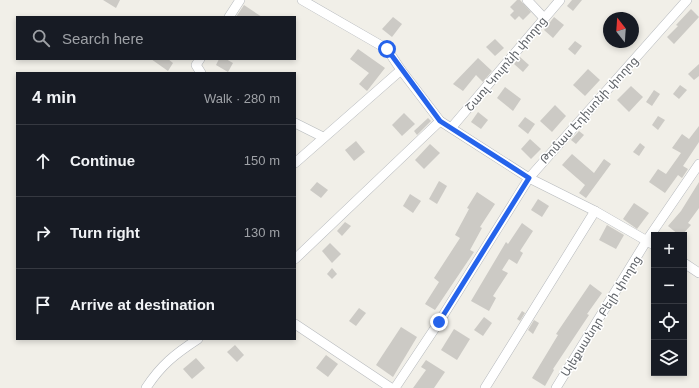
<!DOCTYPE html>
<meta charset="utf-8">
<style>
body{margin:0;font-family:Arial,"Noto Sans Armenian",sans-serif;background:#242831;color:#f1f3f6}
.controls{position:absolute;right:12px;bottom:12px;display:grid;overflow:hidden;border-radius:0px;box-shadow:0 2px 6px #0003}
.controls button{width:36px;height:36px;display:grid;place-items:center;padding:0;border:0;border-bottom:1px solid #363941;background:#171b24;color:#f1f3f6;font:20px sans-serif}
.compass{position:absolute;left:603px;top:12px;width:36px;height:36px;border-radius:50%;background:#171b24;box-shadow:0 2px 6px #0003;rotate:343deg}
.stop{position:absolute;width:12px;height:12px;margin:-9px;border:3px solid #2563eb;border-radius:50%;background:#fff}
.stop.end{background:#2563eb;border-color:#fff;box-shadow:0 1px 4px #0008}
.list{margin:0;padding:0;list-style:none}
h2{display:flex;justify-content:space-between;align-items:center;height:52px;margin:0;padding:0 16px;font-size:17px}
h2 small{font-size:13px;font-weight:400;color:#9ea1a6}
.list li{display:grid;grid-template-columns:26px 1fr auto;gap:12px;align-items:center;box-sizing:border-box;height:72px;padding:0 16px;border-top:1px solid #363941}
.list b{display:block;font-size:15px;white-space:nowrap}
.list em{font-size:13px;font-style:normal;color:#9ea1a6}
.icon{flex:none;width:22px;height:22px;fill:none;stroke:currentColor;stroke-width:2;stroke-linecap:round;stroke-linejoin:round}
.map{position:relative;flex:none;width:699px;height:388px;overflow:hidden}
.search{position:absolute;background:#171b24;box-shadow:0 2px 6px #0003;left:16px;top:16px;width:280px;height:44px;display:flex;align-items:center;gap:10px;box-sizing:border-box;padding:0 14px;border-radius:0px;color:#9ea1a6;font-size:15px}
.panel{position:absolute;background:#171b24;box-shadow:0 2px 6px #0003;left:16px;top:72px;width:280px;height:268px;border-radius:0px}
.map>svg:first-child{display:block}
.building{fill:#cccac5}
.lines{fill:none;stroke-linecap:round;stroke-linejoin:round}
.minor-casing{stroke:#b5b8bc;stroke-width:10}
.minor{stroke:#fff;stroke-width:9}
.route{stroke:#2563eb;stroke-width:5}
.labels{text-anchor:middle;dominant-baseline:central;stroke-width:3;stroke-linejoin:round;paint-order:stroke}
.street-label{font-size:12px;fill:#5f6368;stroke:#fff}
</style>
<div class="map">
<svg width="699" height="388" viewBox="0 0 699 388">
<rect width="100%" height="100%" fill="#f1efe8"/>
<!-- building -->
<g class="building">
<path d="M103 0H120L116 8Z"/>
<path d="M517 0H520L531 12 523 20 519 16 515 20 510 15 514 11 510 7Z"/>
<path d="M572 0H582L573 11 567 6Z"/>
<path d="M244 5 262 17H236Z"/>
<path d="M691 9 699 17 674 44 667 37 678 26 676 25Z"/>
<path d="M393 17 402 24 392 37 382 29Z"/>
<path d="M554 17 564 25 553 38 544 30Z"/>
<path d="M495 39 504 48 495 56 486 47Z"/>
<path d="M575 41 582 46 575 55 568 49Z"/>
<path d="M358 49 385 68 367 91 359 84 369 73 350 59Z"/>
<path d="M520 57 529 65 523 72 514 64Z"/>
<path d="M478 58 492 71 483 82 476 75 463 91 453 84Z"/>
<path d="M151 59H168L173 63 168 71Z"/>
<path d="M219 59H226L233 63 228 72 216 65Z"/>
<path d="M699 64V76L694 80 688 74Z"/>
<path d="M588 69 600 80 585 96 573 85Z"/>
<path d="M680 85 687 90 679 99 673 94Z"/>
<path d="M631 86 643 97 629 112 617 100Z"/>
<path d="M505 87 521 99 513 111 497 98Z"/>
<path d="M654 90 660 94 652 106 646 102Z"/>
<path d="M555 105 566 116 552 132 540 121Z"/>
<path d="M478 112 488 120 481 129 471 122Z"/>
<path d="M404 113 415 124 402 136 392 125Z"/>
<path d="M658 116 665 120 658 130 652 125Z"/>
<path d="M525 117 535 124 528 134 518 126Z"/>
<path d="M428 118 431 121 417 135 414 131Z"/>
<path d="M699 126V142L683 166 688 169 682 178 678 175 665 193 649 182 658 169 666 174 681 153 672 148 682 134 689 139Z"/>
<path d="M579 131 584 135 576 144 571 140Z"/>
<path d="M530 139 541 149 531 159 521 149Z"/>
<path d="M356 141 365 152 354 161 345 150Z"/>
<path d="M640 143 645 147 639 156 633 152Z"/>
<path d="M430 144 440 153 424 169 415 160Z"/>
<path d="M572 154 594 173 604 159 611 164 586 198 579 193 585 185 562 165Z"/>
<path d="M439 181 447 186 437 204 429 199Z"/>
<path d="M317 182 328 190 321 198 310 190Z"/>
<path d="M699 182V208L688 223 691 225 682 235H679L668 226 681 211Z"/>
<path d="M477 192 495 204 480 227 482 228 470 250 474 252 435 310 425 304 439 282 434 278 460 238 455 235 469 209 467 208Z"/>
<path d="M410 194 421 201 413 213 403 206Z"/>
<path d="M538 199 549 206 542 217 531 210Z"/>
<path d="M634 203 649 213 637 229 623 219Z"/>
<path d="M345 222 351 226 342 236 337 231Z"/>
<path d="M522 223 533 231 520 251 523 253 517 264 509 259 502 270 508 273 493 296 496 298 489 311 471 301 506 242 508 244Z"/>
<path d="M607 225 624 235 616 249 599 240Z"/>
<path d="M330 243 341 254 332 263 322 251Z"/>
<path d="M332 268 337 274 332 279 327 274Z"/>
<path d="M590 284 602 293 587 314 589 315 553 369 554 370 545 386 532 378 558 335 556 334Z"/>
<path d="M359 308 366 313 356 326 349 321Z"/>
<path d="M522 311 525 313 520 321 517 319Z"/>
<path d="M484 317 492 323 483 336 474 330Z"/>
<path d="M534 320 539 323 533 334 528 330Z"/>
<path d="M401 327 417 337 393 377 376 365Z"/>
<path d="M454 329 470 339 457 360 441 350Z"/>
<path d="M235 345 244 355 237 362 227 352Z"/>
<path d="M326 355 338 364 328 377 316 368Z"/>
<path d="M196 358 205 368 192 379 183 369Z"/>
<path d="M426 360 445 372 434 388H413L426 370 421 367Z"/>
</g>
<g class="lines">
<!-- minor casing -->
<g class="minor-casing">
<g id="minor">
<path d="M302 0 387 49 401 70 440 121 529 178 595 211 654 245"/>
<path d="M527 0 544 18"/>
<path d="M229 17 240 0"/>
<path d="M200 59 196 65 201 73"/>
<path d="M295 123 323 137"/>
<path d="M452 127 560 0"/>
<path d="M295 163 401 70"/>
<path d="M295 259 440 121"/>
<path d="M684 263 699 273"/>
<path d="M295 324 391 388"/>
<path d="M146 388C161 365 175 354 198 339"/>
<path d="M395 388 439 322 529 178 687 0"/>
<path d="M485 388 595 211"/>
<path d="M556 388 647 240 699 164"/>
</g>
</g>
<!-- minor -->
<use href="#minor" class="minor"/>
</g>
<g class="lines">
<!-- route -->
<path class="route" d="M387 49 440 121 529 178 439 322"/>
</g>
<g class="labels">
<!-- street labels -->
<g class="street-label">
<text transform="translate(506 64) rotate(-50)">Շառլ Կուլոնի փողոց</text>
<text transform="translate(589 110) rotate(-48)">Թոմաս Էդիսոնի փողոց</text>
<text transform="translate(601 316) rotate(-58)">Ալեքսանդր Բելի փողոց</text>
</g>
</g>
</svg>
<div class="controls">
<button>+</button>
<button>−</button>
<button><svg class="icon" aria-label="locate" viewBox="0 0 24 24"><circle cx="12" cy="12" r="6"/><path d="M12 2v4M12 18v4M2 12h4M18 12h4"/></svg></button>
<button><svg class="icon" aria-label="layers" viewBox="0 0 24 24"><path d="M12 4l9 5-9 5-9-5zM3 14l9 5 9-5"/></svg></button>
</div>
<svg class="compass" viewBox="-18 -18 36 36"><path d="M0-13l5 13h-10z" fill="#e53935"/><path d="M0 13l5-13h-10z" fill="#9ea1a6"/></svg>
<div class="stop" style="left:387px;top:49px"></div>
<div class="stop end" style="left:439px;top:322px"></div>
<div class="search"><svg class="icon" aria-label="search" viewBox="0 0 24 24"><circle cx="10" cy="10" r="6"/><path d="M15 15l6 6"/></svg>Search here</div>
<section class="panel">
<h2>4 min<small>Walk · 280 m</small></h2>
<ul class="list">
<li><svg class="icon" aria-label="ahead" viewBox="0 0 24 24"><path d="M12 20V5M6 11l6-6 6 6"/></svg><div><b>Continue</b></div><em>150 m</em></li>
<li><svg class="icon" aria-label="right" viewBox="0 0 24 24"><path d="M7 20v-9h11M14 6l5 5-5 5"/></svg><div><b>Turn right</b></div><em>130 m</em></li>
<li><svg class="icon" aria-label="arrive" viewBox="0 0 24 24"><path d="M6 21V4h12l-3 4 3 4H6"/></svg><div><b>Arrive at destination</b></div></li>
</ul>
</section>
</div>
